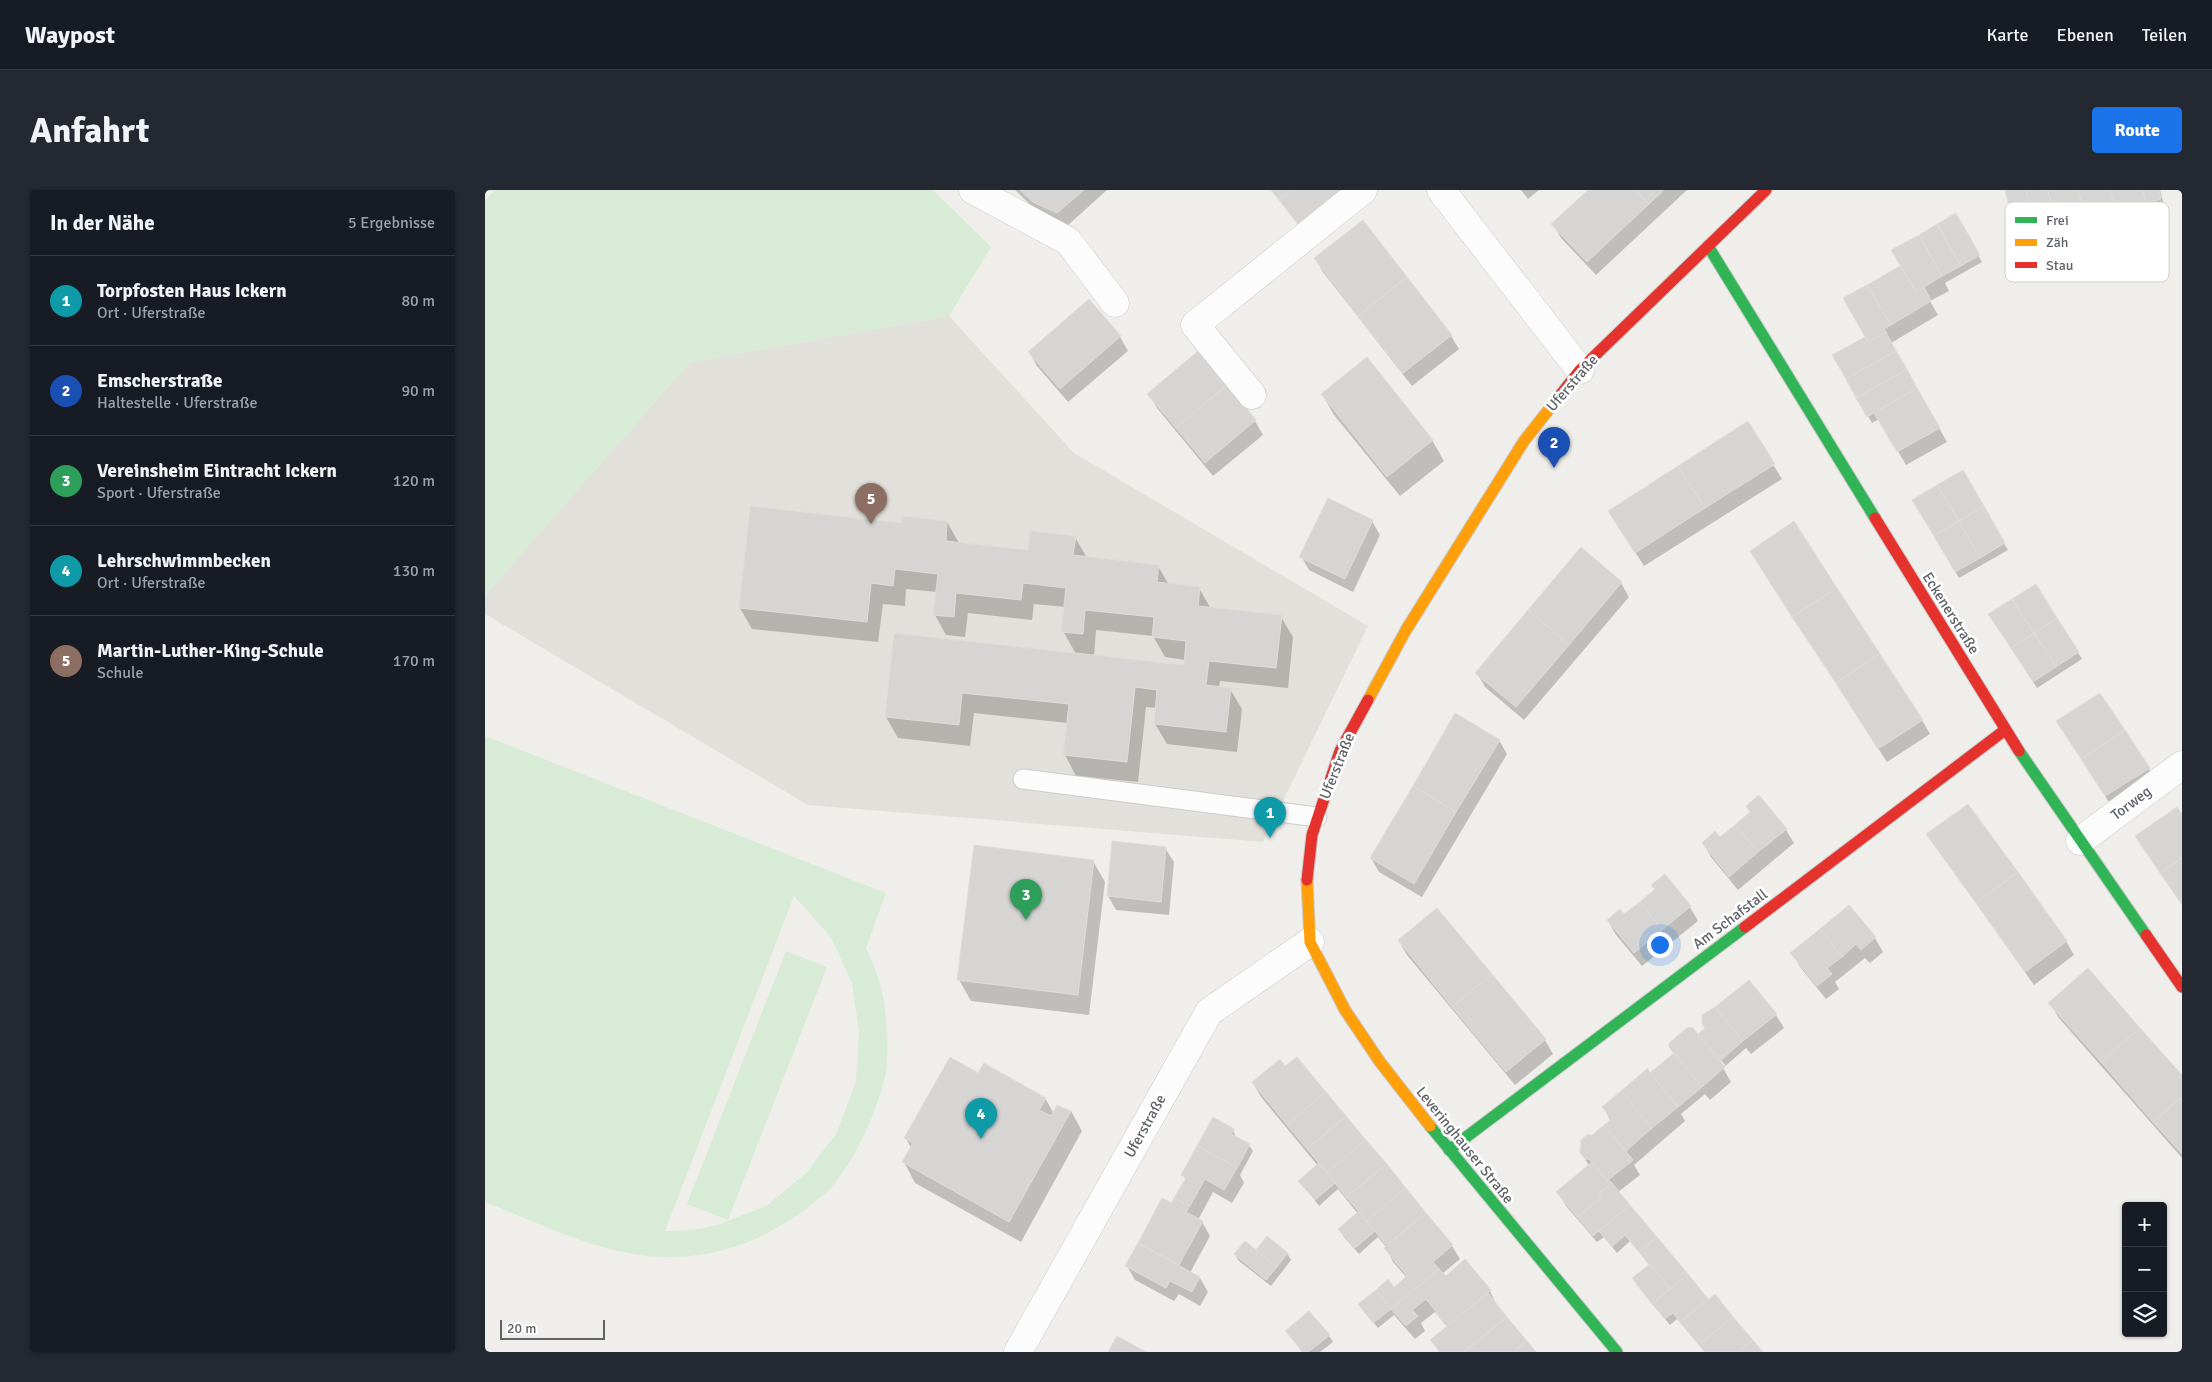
<!DOCTYPE html>
<html lang="de">
<meta charset="utf-8">
<style>
body{margin:0;font-family:Signika,sans-serif;background:#242831;color:#f1f3f6}
.controls{position:absolute;right:15px;bottom:15px;display:grid;overflow:hidden;border-radius:5px;box-shadow:0 1px 4px #0004}
.controls button{width:45px;height:45px;display:grid;place-items:center;padding:0;border:0;border-bottom:1px solid #363941;background:#171b24;color:#f1f3f6;font:25px sans-serif}
.scale{position:absolute;left:15px;bottom:12px;width:105px;box-sizing:border-box;padding-left:5px;border:2px solid #5f6368;border-top:0;font-size:14px;line-height:18px;white-space:nowrap;color:#5f6368;-webkit-text-stroke:4px #fff;paint-order:stroke}
.you{position:absolute;left:1174px;top:754px;width:18px;height:18px;margin:-12px;border:4px solid #fff;border-radius:50%;background:#1a73e8;box-shadow:0 0 0 8px #1a73e833}
.badge{display:grid;place-items:center;width:32px;height:32px;border-radius:50%;background:#1a73e8;color:#fff;font-size:16px;font-weight:700}
.pin{position:absolute;translate:-50% -41px;filter:drop-shadow(0 1px 2px #0008)}
.pin::after{content:'';position:absolute;top:26px;width:18px;height:15px;background:inherit;clip-path:polygon(0 0,100% 0,50% 100%)}
.list{margin:0;padding:0;list-style:none}
h2{display:flex;justify-content:space-between;align-items:center;height:65px;margin:0;padding:0 20px;font-size:21px}
h2 small{font-size:16px;font-weight:400;color:#9ea1a6}
.list li{display:grid;grid-template-columns:32px 1fr auto;gap:15px;align-items:center;box-sizing:border-box;height:90px;padding:0 20px;border-top:1px solid #363941}
.list b{display:block;font-size:19px;white-space:nowrap}
.list p{margin:0;font-size:16px;white-space:nowrap;color:#9ea1a6}
.list em{font-size:16px;font-style:normal;color:#9ea1a6}
.icon{flex:none;width:28px;height:28px;fill:none;stroke:currentColor;stroke-width:2;stroke-linecap:round;stroke-linejoin:round}
.map{position:relative;flex:none;width:1697px;height:1162px;overflow:hidden;border-radius:5px}
header{display:flex;align-items:center;gap:30px;box-sizing:border-box;height:70px;padding:0 25px;background:#171b24;border-bottom:1px solid #363941}
header strong{font-size:24px}
nav{display:flex;gap:28px;margin-inline-start:auto;font-size:18px}
.intro{display:flex;align-items:center;justify-content:space-between;box-sizing:border-box;height:120px;padding:0 30px}
h1{margin:0;font-size:35px}
.button{padding:12px 22px;border-radius:5px;background:#1a73e8;color:#fff;font-size:18px;font-weight:700}
main{display:flex;gap:30px;padding:0 30px}
aside{flex:1;background:#171b24;border-radius:5px;box-shadow:0 1px 4px #0004}
.map>svg:first-child{display:block}
.education{fill:#e2e0da}
.green{fill:#d8ebd6;fill-rule:evenodd}
.shadow{fill:#0003;fill-rule:evenodd}
.building{fill:#d6d5d3;stroke:#deddd9}
.lines{fill:none;stroke-linecap:round;stroke-linejoin:round}
.lane-casing{stroke:#cbcccc;stroke-width:21}
.street-casing{stroke:#cbcccc;stroke-width:29}
.fast-casing{stroke:#cacacb;stroke-width:13}
.slow-casing{stroke:#cacacb;stroke-width:13}
.jam-casing{stroke:#cacacb;stroke-width:13}
.lane{stroke:#fdfcfc;stroke-width:19}
.street{stroke:#fdfcfc;stroke-width:28}
.fast{stroke:#30b455;stroke-width:11}
.slow{stroke:#ff9f0a;stroke-width:11}
.jam{stroke:#e5322d;stroke-width:11}
.labels{text-anchor:middle;dominant-baseline:central;stroke-width:5;stroke-linejoin:round;paint-order:stroke}
.street-label{font-size:15px;fill:#5f6368;stroke:#fff}
.key{fill:#fff;stroke:#cfd0d2;stroke-width:1}
.key-label{font-size:14px;fill:#5f6368}
</style>
<header>
<strong>Waypost</strong>
<nav><a>Karte</a><a>Ebenen</a><a>Teilen</a></nav>
</header>
<div class="intro"><h1>Anfahrt</h1><a class="button">Route</a></div>
<main>
<aside>
<h2>In der Nähe<small>5 Ergebnisse</small></h2>
<ul class="list">
<li><span class="badge" style="background:#0f9aa8">1</span><div><b>Torpfosten Haus Ickern</b><p>Ort · Uferstraße</p></div><em>80 m</em></li>
<li><span class="badge" style="background:#1a4fb4">2</span><div><b>Emscherstraße</b><p>Haltestelle · Uferstraße</p></div><em>90 m</em></li>
<li><span class="badge" style="background:#2e9e5b">3</span><div><b>Vereinsheim Eintracht Ickern</b><p>Sport · Uferstraße</p></div><em>120 m</em></li>
<li><span class="badge" style="background:#0f9aa8">4</span><div><b>Lehrschwimmbecken</b><p>Ort · Uferstraße</p></div><em>130 m</em></li>
<li><span class="badge" style="background:#8d6e63">5</span><div><b>Martin-Luther-King-Schule</b><p>Schule</p></div><em>170 m</em></li>
</ul>
</aside>
<div class="map">
<svg width="1697" height="1162" viewBox="0 0 1697 1162">
<rect width="100%" height="100%" fill="#efeeea"/>
<!-- education -->
<path class="education" d="M464 126 589 263 883 436 778 652 323 615 0 424V405L205 172Z"/>
<!-- green -->
<g class="green">
<path d="M10 0H448L506 57 464 126 205 172 0 405V10Z"/>
<path d="M0 546 401 703 381 758C386 770 392 782 395 794 402 819 403 847 402 873 401 890 394 908 388 924 378 950 360 986 339 1004 296 1042 245 1066 188 1067 123 1069 59 1035 0 1012ZM309 706 346 747 367 793 374 842 371 892 351 944 322 982 283 1015 236 1034 208 1040 180 1041Z"/>
<path d="M301 761 342 777 243 1030 202 1014Z"/>
</g>
<!-- shadow -->
<g class="shadow">
<path d="M530 0H622L581 37 557 26Z"/>
<path d="M1036 0H1054L1043 9Z"/>
<path d="M1105 0H1202L1111 85 1076 48 1068 34Z"/>
<path d="M1521 0H1675L1679 15 1666 19 1668 27 1639 33 1635 26 1536 50 1532 43Z"/>
<path d="M1470 25 1497 72 1460 93 1464 101 1445 111 1453 125 1406 153 1462 252 1421 275 1394 229 1387 233 1348 165 1381 147 1360 109 1417 76Z"/>
<path d="M830 68 966 146 974 159 927 196 838 82Z"/>
<path d="M635 147 643 161 583 212 552 176 544 162Z"/>
<path d="M664 204 770 231 778 245 728 286 672 218Z"/>
<path d="M837 204 947 250 959 271 915 306 849 225Z"/>
<path d="M1263 233 1297 289 1159 376 1133 335Z"/>
<path d="M1477 282 1523 360 1474 388 1429 311Z"/>
<path d="M887 331 895 345 868 402 824 380 816 366Z"/>
<path d="M462 332 474 353 544 361 590 347 602 368 673 376 684 395 714 398 726 419 796 427 808 447 803 498 735 491 734 498 745 499 757 519 752 562 682 554 670 534 672 518 661 517 653 592 591 586 580 565 583 533 489 523 485 556 413 548 401 527 591 464 578 441 580 417 549 414 547 430 483 423 480 447 461 445 450 425 452 402 421 399 420 416 398 414 393 452 267 439 255 418 418 334ZM611 440 668 446 680 467 700 470V476L609 466Z"/>
<path d="M1274 375 1437 530 1445 544 1402 572Z"/>
<path d="M1136 393 1144 407 1039 530 1000 497 992 483Z"/>
<path d="M1550 395 1597 469 1552 498 1509 431Z"/>
<path d="M1581 545 1664 579 1671 592 1629 620Z"/>
<path d="M1014 550 1022 564 937 707 894 682 886 668Z"/>
<path d="M1301 640 1309 653 1253 700 1226 667 1218 653 1235 648Z"/>
<path d="M1443 645 1581 751 1589 765 1549 795Z"/>
<path d="M628 652 680 658 689 672 684 725 631 720 623 706Z"/>
<path d="M608 671 620 692 604 825 486 811 474 790Z"/>
<path d="M1180 685 1205 717 1213 731 1157 776 1131 745 1123 731 1139 726 1171 700Z"/>
<path d="M1364 717 1390 748 1398 762 1385 773 1380 768 1350 792 1354 799 1341 809 1315 777 1307 763Z"/>
<path d="M952 720 1060 850 1068 864 1030 895 922 765 914 751Z"/>
<path d="M1565 813 1697 887V968L1573 827Z"/>
<path d="M1291 825 1299 838 1266 864 1261 858 1238 878 1246 892 1225 910 1220 904 1196 924 1200 931 1149 975 1155 985 1133 1002 1223 1111 1276 1162H1220L1192 1129 1185 1135 1152 1095 1149 1089 1165 1076 1145 1051 1132 1063 1119 1047 1112 1052 1081 1016 1073 1002 1104 976 1096 962 1106 947 1126 931 1118 917 1189 865 1185 857 1212 846 1221 838ZM1215 849H1219L1240 875 1238 877Z"/>
<path d="M812 868 967 1056 975 1069 957 1084 961 1088 980 1071 1005 1101 1012 1116 1051 1162H954L947 1150 962 1137 950 1122 936 1133 940 1141 930 1149 909 1125 893 1138 879 1121 922 1088 908 1072 901 1057 893 1047 874 1064 858 1046 854 1039 873 1024 853 999 834 1016 815 991 833 976 776 907 768 893 800 877Z"/>
<path d="M494 885 560 908 569 924 586 921 597 941 536 1052 430 993 419 972 426 958 421 948Z"/>
<path d="M748 940 751 948 764 955 768 961 755 985 759 993 747 1013 728 1002 713 1030 717 1032 725 1046 705 1083 715 1088 723 1102 715 1116 694 1104 689 1111 650 1090 642 1076 678 1010 687 1015 701 990 698 985Z"/>
<path d="M802 1063 806 1070 786 1096 754 1071 750 1064Z"/>
<path d="M802 1141 844 1146 848 1152 835 1162H817Z"/>
</g>
<!-- building -->
<g class="building">
<path d="M535 0H599L572 23 548 12Z"/>
<path d="M786 0H807L794 10Z"/>
<path d="M807 0H863L815 37 794 10Z"/>
<path d="M1103 0H1150L1164 14 1102 72 1066 34Z"/>
<path d="M1150 0H1179L1164 14Z"/>
<path d="M1520 0H1541L1551 39 1531 44Z"/>
<path d="M1541 0H1563L1570 34 1551 39Z"/>
<path d="M1563 0H1593L1600 27 1570 34Z"/>
<path d="M1593 0H1625L1630 20 1600 27Z"/>
<path d="M1625 0H1658L1661 13 1630 20Z"/>
<path d="M1658 0H1674L1676 9 1661 13Z"/>
<path d="M1471 23 1495 65 1476 76 1452 34Z"/>
<path d="M878 30 922 87 873 126 829 68Z"/>
<path d="M1452 34 1476 76 1457 86 1434 45Z"/>
<path d="M1434 45 1457 86 1431 102 1406 60Z"/>
<path d="M1415 76 1431 102 1439 97 1446 111 1406 135 1382 95Z"/>
<path d="M922 87 967 145 918 183 873 126Z"/>
<path d="M1382 95 1406 135 1399 139 1401 142 1383 152 1358 108Z"/>
<path d="M604 109 636 146 575 199 543 162Z"/>
<path d="M1401 142 1411 161 1361 189 1347 165 1380 147 1383 152Z"/>
<path d="M713 161 742 195 691 238 662 204Z"/>
<path d="M1411 161 1422 179 1371 208 1361 189Z"/>
<path d="M882 167 948 250 902 287 836 204Z"/>
<path d="M1422 179 1432 198 1382 227 1371 208Z"/>
<path d="M742 195 771 230 720 273 691 238Z"/>
<path d="M1432 198 1455 238 1412 262 1389 223Z"/>
<path d="M1263 231 1290 274 1220 318 1193 276Z"/>
<path d="M1193 276 1220 318 1150 363 1123 321Z"/>
<path d="M1478 280 1499 316 1474 331 1452 295Z"/>
<path d="M1452 295 1474 331 1449 346 1427 310Z"/>
<path d="M843 308 888 330 860 389 814 367Z"/>
<path d="M265 316 417 333V326L462 331 461 351 543 360 545 341 591 346 588 365 674 375 672 392 715 397 713 416 797 425 791 478 724 471 721 495 746 498 741 542 669 534 672 500 650 497 642 572 578 565 584 514 477 503 474 535 400 527 409 443 699 475 701 451 667 447 669 427 600 420 598 444 576 442 581 398 538 393 536 410 471 403 469 427 448 425 453 384 410 379 408 396 386 393 382 432 254 418Z"/>
<path d="M1499 316 1520 353 1495 368 1474 331Z"/>
<path d="M1309 331 1352 398 1307 427 1265 361Z"/>
<path d="M1474 331 1495 368 1470 382 1449 346Z"/>
<path d="M1096 357 1137 392 1084 455 1043 420Z"/>
<path d="M1551 394 1572 428 1549 443 1527 409Z"/>
<path d="M1352 398 1395 464 1351 493 1307 427Z"/>
<path d="M1527 409 1549 443 1526 458 1503 424Z"/>
<path d="M1043 420 1084 455 1031 517 990 483Z"/>
<path d="M1572 428 1594 462 1571 477 1549 443Z"/>
<path d="M1549 443 1571 477 1548 492 1526 458Z"/>
<path d="M1395 464 1438 530 1393 559 1351 493Z"/>
<path d="M1615 503 1640 540 1596 569 1571 531Z"/>
<path d="M970 523 1015 550 971 622 928 596Z"/>
<path d="M1640 540 1665 578 1620 606 1596 569Z"/>
<path d="M928 596 971 622 929 694 885 668Z"/>
<path d="M1274 605 1302 639 1273 662 1250 635 1265 622 1261 616Z"/>
<path d="M1483 614 1533 682 1491 713 1441 644Z"/>
<path d="M1692 617 1697 624V668L1675 683 1650 646Z"/>
<path d="M1250 635 1273 662 1244 687 1217 653 1230 641 1235 647Z"/>
<path d="M627 651 681 657 676 712 622 706Z"/>
<path d="M489 655 609 670 593 805 472 790Z"/>
<path d="M1697 668V715L1675 683Z"/>
<path d="M1533 682 1582 751 1540 782 1491 713Z"/>
<path d="M1180 684 1206 716 1177 740 1155 712 1170 699 1166 695Z"/>
<path d="M1155 712 1177 740 1149 763 1122 730 1135 719 1139 724Z"/>
<path d="M1364 715 1391 747 1376 760 1371 754 1357 767 1335 739Z"/>
<path d="M952 718 1007 784 967 817 913 750Z"/>
<path d="M1335 739 1357 767 1342 778 1347 784 1332 796 1305 763Z"/>
<path d="M1603 778 1655 838 1616 872 1563 813Z"/>
<path d="M1007 784 1061 849 1021 882 967 817Z"/>
<path d="M1264 790 1292 824 1258 851 1230 817Z"/>
<path d="M1230 817 1258 851 1235 871 1213 844 1220 838 1217 834V825Z"/>
<path d="M1203 837 1208 838 1240 877 1217 897 1184 857V853Z"/>
<path d="M1655 838 1697 885V907L1668 932 1616 872Z"/>
<path d="M1189 863 1217 897 1193 917 1165 883Z"/>
<path d="M465 867 493 883 499 873 561 908 554 920 566 926 572 915 586 921 524 1032 417 972 428 953 419 948Z"/>
<path d="M812 867 841 902 802 935 767 892 795 869 800 876Z"/>
<path d="M1163 878 1165 883 1193 917 1167 938 1136 901Z"/>
<path d="M1136 901 1167 938 1140 962 1119 935 1127 929 1117 917Z"/>
<path d="M841 902 861 926 822 959 802 935Z"/>
<path d="M1697 907V964L1668 932Z"/>
<path d="M861 926 881 950 842 983 822 959Z"/>
<path d="M728 927 749 939 746 944 765 954 752 978 712 956Z"/>
<path d="M1119 935 1148 970 1122 991 1104 969H1100L1095 962 1096 950 1103 944 1106 946Z"/>
<path d="M881 950 902 974 861 1007 842 983Z"/>
<path d="M712 956 752 978 739 1000 720 989 705 1016 689 1008 701 988 696 985Z"/>
<path d="M1107 972 1122 991 1124 990 1127 993 1113 1004 1116 1008 1092 1027 1071 1002Z"/>
<path d="M834 973 850 993 830 1010 813 991Z"/>
<path d="M902 974 921 998 882 1031 861 1007Z"/>
<path d="M1127 993 1145 1015 1108 1046 1092 1027 1116 1008 1113 1004Z"/>
<path d="M921 998 941 1023 901 1055 882 1031Z"/>
<path d="M677 1008 687 1013 689 1008 705 1016 701 1022 718 1031 694 1075 653 1053Z"/>
<path d="M1145 1015 1172 1047 1154 1062 1140 1045 1127 1057 1114 1041Z"/>
<path d="M873 1022 890 1041 870 1058 853 1039Z"/>
<path d="M941 1023 968 1055 948 1072 954 1079 906 1119 891 1100 903 1089 909 1097 922 1086 899 1058Z"/>
<path d="M782 1046 803 1063 792 1077 771 1060Z"/>
<path d="M1172 1047 1203 1084 1185 1099 1154 1062Z"/>
<path d="M760 1051 792 1077 781 1090 749 1064Z"/>
<path d="M653 1053 715 1087 707 1102 685 1091 681 1098 640 1076Z"/>
<path d="M980 1069 1006 1100 962 1136 941 1109 927 1120 933 1126 921 1136 906 1119 954 1079 961 1086Z"/>
<path d="M1165 1074 1185 1099 1167 1114 1147 1088Z"/>
<path d="M1203 1084 1223 1109 1195 1132 1188 1123 1180 1129 1167 1114Z"/>
<path d="M891 1100 906 1119 888 1133 873 1114Z"/>
<path d="M1003 1103 1022 1127 979 1162H955L945 1150Z"/>
<path d="M1230 1104 1248 1127 1214 1155 1195 1132Z"/>
<path d="M824 1121 845 1145 823 1162H818L800 1141Z"/>
<path d="M1022 1127 1042 1151 1029 1162H979Z"/>
<path d="M1248 1127 1268 1150 1254 1162H1220L1214 1155Z"/>
<path d="M632 1146 661 1162H623Z"/>
<path d="M1268 1150 1278 1162H1254Z"/>
<path d="M1042 1151 1051 1162H1029Z"/>
</g>
<g class="lines">
<!-- lane casing -->
<g class="lane-casing">
<path id="lane" d="M538 589 832 627"/>
</g>
<!-- street casing -->
<g class="street-casing">
<g id="street">
<path d="M488 0 583 51 630 113"/>
<path d="M956 0 1095 180"/>
<path d="M767 205 710 135 878 0"/>
<path d="M1595 651 1697 575"/>
<path d="M533 1162 724 822 825 752"/>
</g>
</g>
<!-- fast casing -->
<g class="fast-casing">
<g id="fast">
<path d="M1223 56 1390 328"/>
<path d="M1534 561 1661 745"/>
<path d="M945 936 1132 1162"/>
<path d="M964 960 1260 737"/>
</g>
</g>
<!-- slow casing -->
<g class="slow-casing">
<g id="slow">
<path d="M883 510 921 440 1039 251 1069 213"/>
<path d="M822 690 825 752 860 820 895 872 945 936"/>
</g>
</g>
<!-- jam casing -->
<g class="jam-casing">
<g id="jam">
<path d="M1069 213 1095 180 1281 0"/>
<path d="M1390 328 1534 561"/>
<path d="M822 690 827 645 855 561 883 510"/>
<path d="M1260 737 1520 540"/>
<path d="M1661 745 1697 797"/>
</g>
</g>
<!-- lane -->
<use href="#lane" class="lane"/>
<!-- street -->
<use href="#street" class="street"/>
<!-- fast -->
<use href="#fast" class="fast"/>
<!-- slow -->
<use href="#slow" class="slow"/>
<!-- jam -->
<use href="#jam" class="jam"/>
</g>
<g class="labels">
<!-- street labels -->
<g class="street-label">
<text transform="translate(1087 193) rotate(-49)">Uferstraße</text>
<text transform="translate(1466 423) rotate(58)">Eckenerstraße</text>
<text transform="translate(852 576) rotate(-68)">Uferstraße</text>
<text transform="translate(1646 613) rotate(-37)">Torweg</text>
<text transform="translate(1245 729) rotate(-37)">Am Schafstall</text>
<text transform="translate(660 936) rotate(-61)">Uferstraße</text>
<text transform="translate(980 955) rotate(51)">Leveringhauser Straße</text>
</g>
</g>
<!-- legend -->
<rect x="1520" y="12" width="164" height="80" rx="8" class="key"/>
<rect x="1530" y="27" width="22" height="6" fill="#30b455"/>
<rect x="1530" y="49" width="22" height="7" fill="#ff9f0a"/>
<rect x="1530" y="72" width="22" height="6" fill="#e5322d"/>
<g class="key-label">
<text x="1561" y="35">Frei</text>
<text x="1561" y="57">Zäh</text>
<text x="1561" y="80">Stau</text>
</g>
</svg>
<div class="controls">
<button>+</button>
<button>−</button>
<button><svg class="icon" aria-label="layers" viewBox="0 0 24 24"><path d="M12 4l9 5-9 5-9-5zM3 14l9 5 9-5"/></svg></button>
</div>
<div class="scale">20 m</div>
<div class="you"></div>
<div class="pin badge" style="left:785px;top:648px;background:#0f9aa8">1</div>
<div class="pin badge" style="left:1069px;top:278px;background:#1a4fb4">2</div>
<div class="pin badge" style="left:541px;top:730px;background:#2e9e5b">3</div>
<div class="pin badge" style="left:496px;top:949px;background:#0f9aa8">4</div>
<div class="pin badge" style="left:386px;top:334px;background:#8d6e63">5</div>
</div>
</main>
